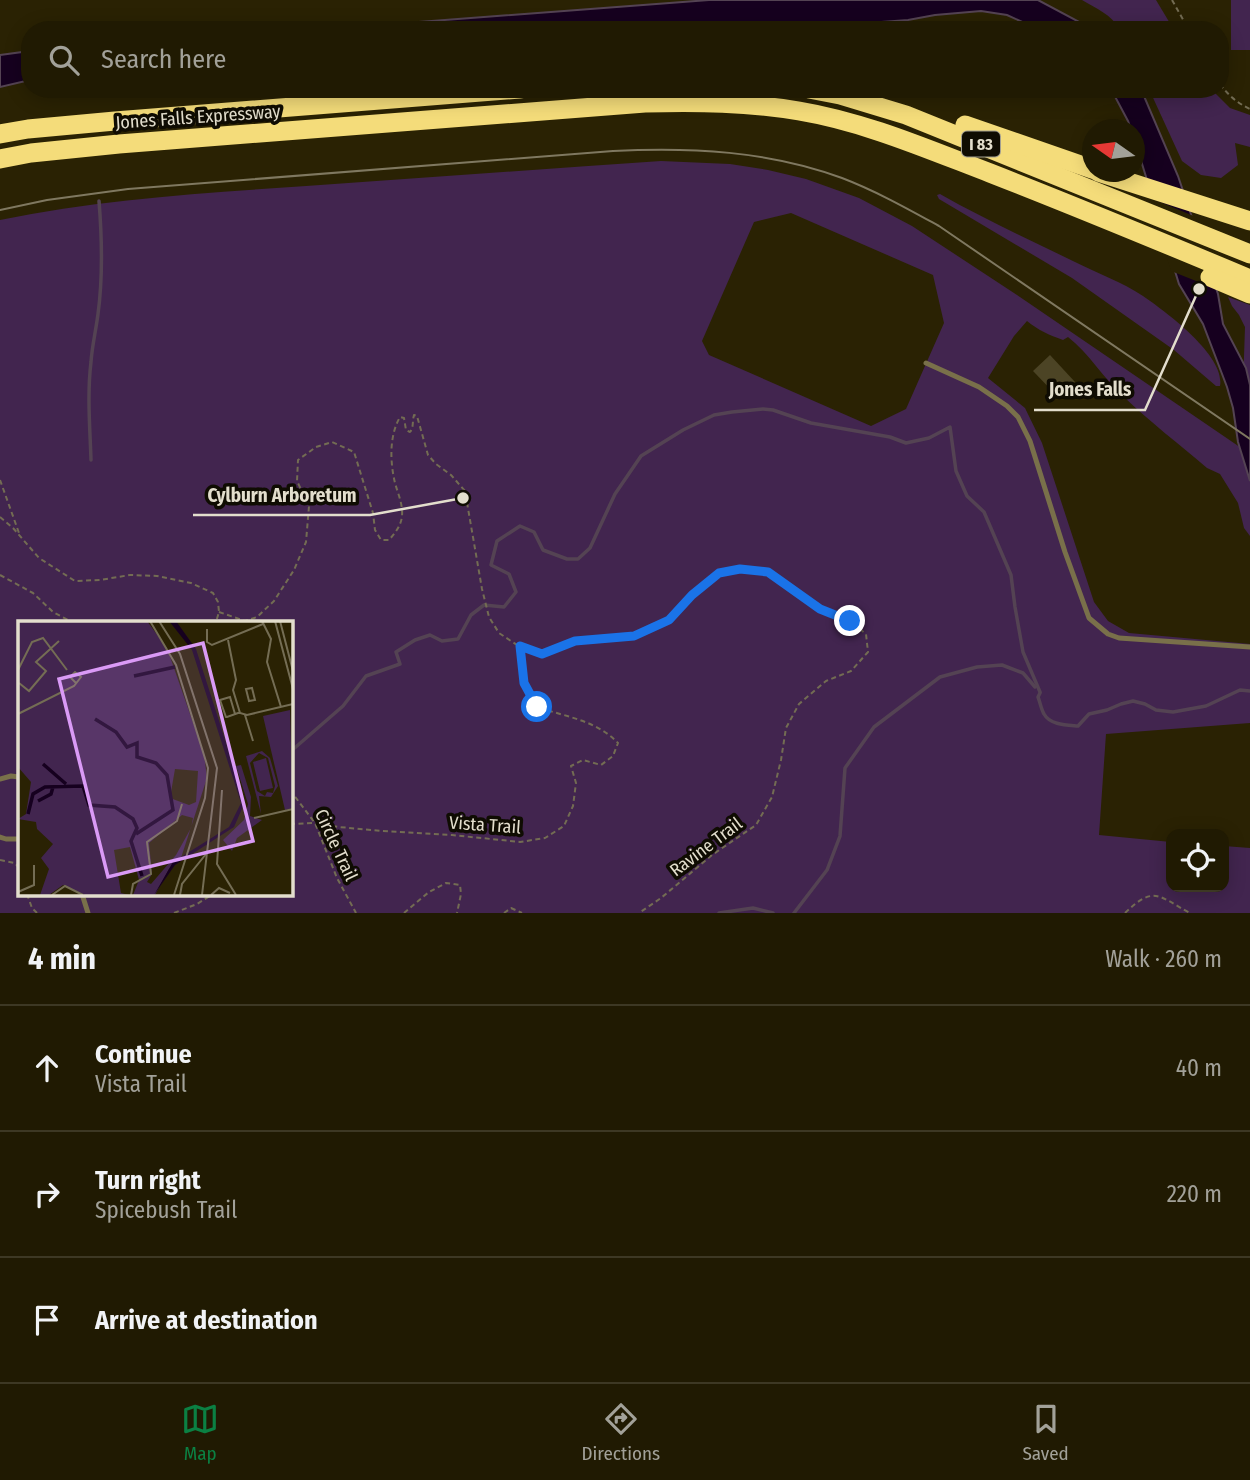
<!DOCTYPE html>
<meta charset="utf-8">
<style>
body{margin:0;font-family:"Fira Sans Condensed",sans-serif;background:#28230c;color:#f1f3f6}
.controls{position:absolute;right:21px;bottom:21px;display:grid;overflow:hidden;border-radius:14px;box-shadow:0 4px 18px #0003}
.controls button{width:63px;height:63px;display:grid;place-items:center;padding:0;border:0;border-bottom:2px solid #3d3824;background:#201a02;color:#f1f3f6;font:35px sans-serif}
.compass{position:absolute;left:1082px;top:119px;width:63px;height:63px;border-radius:50%;background:#201a02;box-shadow:0 4px 18px #0003;rotate:284deg}
.stop{position:absolute;width:21px;height:21px;margin:-16px;border:5px solid #1a73e8;border-radius:50%;background:#fff}
.stop.end{background:#1a73e8;border-color:#fff;box-shadow:0 2px 7px #0008}
.list{margin:0;padding:0;list-style:none}
h2{display:flex;justify-content:space-between;align-items:center;height:91px;margin:0;padding:0 28px;font-size:30px}
h2 small{font-size:23px;font-weight:400;color:#a2a199}
.list li{display:grid;grid-template-columns:46px 1fr auto;gap:21px;align-items:center;box-sizing:border-box;height:126px;padding:0 28px;border-top:2px solid #3d3824}
.list b{display:block;font-size:26px;white-space:nowrap}
.list p{margin:0;font-size:23px;white-space:nowrap;color:#a2a199}
.list em{font-size:23px;font-style:normal;color:#a2a199}
.icon{flex:none;width:38px;height:38px;fill:none;stroke:currentColor;stroke-width:2;stroke-linecap:round;stroke-linejoin:round}
.map{position:relative;flex:none;width:1250px;height:913px;overflow:hidden}
.search{position:absolute;background:#201a02;box-shadow:0 4px 18px #0003;left:21px;right:21px;top:21px;height:77px;display:flex;align-items:center;gap:18px;box-sizing:border-box;padding:0 24px;border-radius:28px;color:#a2a199;font-size:26px}
.sheet{height:469px;background:#201a02}
nav{display:flex;justify-content:space-around;align-items:center;box-sizing:border-box;height:98px;border-top:2px solid #3d3824;background:#201a02;font-size:19px;color:#a2a199}
nav a{display:grid;justify-items:center;gap:4px}
nav .on{color:#0b8043}
.map>svg:first-child{display:block}
.green{fill:#42254f;fill-rule:evenodd}
.water{fill:#16001f;stroke:#544353;stroke-width:2}
.pier{fill:#2a2203}
.lines{fill:none;stroke-linecap:round;stroke-linejoin:round}
.stream{stroke:#544353;stroke-width:3.5}
.building{fill:#4c4425}
.path{stroke:#736c53;stroke-width:2;stroke-dasharray:5 3.5;stroke-linecap:butt}
.lane{stroke:#79704a;stroke-width:5}
.highway{stroke:#f4dc7a;stroke-width:19}
.tram{stroke:#7f7860;stroke-width:2}
.route{stroke:#1a73e8;stroke-width:9}
.labels{text-anchor:middle;dominant-baseline:central;stroke-width:7;stroke-linejoin:round;paint-order:stroke}
.shield{fill:#0f0c02;stroke:#a39f90;stroke-width:2}
.shield-label{font-size:16px;font-weight:bold;fill:#e3decd}
.street-label{font-size:18px;fill:#e3decd;stroke:#0f0c02}
.inset-river{fill:none;stroke:#16001f;stroke-width:3.5}
.inset-road{fill:none;stroke:#746d54;stroke-width:2}
.view{fill:#da9af6;fill-opacity:0.15;stroke:#da9af6;stroke-width:3.5}
.inset-edge{fill:none;stroke:#e3decd;stroke-width:3.5}
.leader{fill:none;stroke:#e3decd;stroke-width:2.5}
.callout-dot{fill:#e3decd;stroke:#0f0c02;stroke-width:2.5}
.callout-label{font-size:19px;text-anchor:middle;font-weight:bold;fill:#e3decd;stroke:#0f0c02;stroke-width:7;stroke-linejoin:round;paint-order:stroke}
</style>
<div class="map">
<svg width="1250" height="913" viewBox="0 0 1250 913">
<rect width="100%" height="100%" fill="#2a2203"/>
<!-- green -->
<g class="green">
<path d="M1082 0H1156L1174 30H1120C1111 14 1097 9 1082 0Z"/>
<rect x="1231" y="0" width="19" height="50"/>
<path d="M1149 89H1211L1230 108 1250 115V147L1235 143 1238 165 1221 178 1201 175 1182 161Z"/>
<path d="M661 161 730 164 768 170 806 179 859 198 912 226 1017 295 1250 454V536L1244 528 1238 503 1220 474 1207 468C1179 444 1150 422 1124 397 1103 378 1089 353 1068 337L1063 340C1049 335 1038 330 1027 321L1014 336 988 378 1025 408 1042 443 1094 602 1108 621 1129 633 1250 644V723L1106 734 1099 835 1171 842V887H1224V846L1250 848V913H0V220C100 199 204 193 306 186 424 178 543 169 661 161ZM791 213 933 275 944 323 906 409 871 426 709 355 702 341 754 222ZM19 622H290V894H19Z"/>
<path d="M940 194C984 219 1030 240 1075 262 1097 273 1122 282 1143 296 1165 311 1226 356 1220 386H1216L1174 350 1072 278 939 199 937 195Z"/>
<path d="M1228 297 1250 305V406L1243 386 1245 327 1239 315 1232 306Z"/>
</g>
<!-- water -->
<g class="water">
<path d="M709 0H1038L1085 25 1090 30H1040L1007 15 981 11 935 15 908 20 774 30H314Z"/>
<path d="M30 51V80L0 87V55Z"/>
<path d="M1111 89H1141L1178 176 1218 294 1223 324 1246 368 1250 385V481L1238 442 1233 408 1227 387 1203 324 1179 284 1135 141 1134 130 1131 129 1128 121Z"/>
</g>
<!-- pier -->
<path class="pier" d="M1148 197 1196 217 1221 291 1171 271Z"/>
<g class="lines">
<!-- stream -->
<g class="stream">
<path d="M91 460C90 428 87 395 91 362 92 346 96 330 98 314 103 277 102 238 99 201"/>
<path d="M1040 693 1038 697C1040 702 1041 709 1044 714 1050 725 1067 725 1078 726L1089 714 1107 710 1121 704 1133 701 1145 704 1156 710 1173 712 1206 706 1240 690 1250 691"/>
<path d="M290 752 343 706 366 676 400 664 396 652 415 640 430 635 442 641 458 639 471 615 484 605 504 607 516 592 509 574 491 565 497 541 520 526 534 532 543 550 567 559H578L590 548 615 494 641 456 683 430 714 415 732 412 763 409 773 410 811 423 890 437 906 443 929 438 950 427 956 471 967 496 984 512 1011 575 1015 607 1023 652 1040 692"/>
<path d="M719 913 753 908 773 913"/>
<path d="M794 913 827 870 840 836 845 768 874 727 940 677 977 667 1002 665 1023 673 1035 687"/>
</g>
</g>
<!-- building -->
<path class="building" d="M1050 355 1075 382 1058 397 1033 371Z"/>
<g class="lines">
<!-- path -->
<g class="path">
<path d="M1172 0 1189 30"/>
<path d="M1220 84C1228 95 1237 103 1250 109"/>
<path d="M0 480 19 533"/>
<path d="M0 517 13 528 39 558 75 581 100 580 130 575 157 576 191 583 213 593 218 602 219 612 216 622"/>
<path d="M0 575 33 593 53 612 72 622"/>
<path d="M219 612 245 621 257 617 274 601 294 570 306 542 309 506 297 481 298 460 316 447 332 442 354 452 373 513 375 530 381 540H389C395 533 401 526 402 516 403 504 398 494 395 483 390 462 389 436 400 417L404 418 406 430 410 432C414 427 412 422 414 415L417 416 428 455 436 464 451 475 465 491 482 589 489 617 499 633 520 647 542 654 575 641 634 636 669 620 692 595 719 573 740 569 768 572 820 609 850 621 866 634 868 652 851 671 826 681 799 704 786 728 781 760 772 797 756 825 712 855 661 898 639 913"/>
<path d="M290 790 315 823 337 878 356 913"/>
<path d="M290 824 315 823 339 827 382 831 452 835 520 842 545 838 564 826 573 806 576 783 571 766 583 760 601 765 613 756 618 743C596 720 566 717 537 707L524 683 521 648"/>
<path d="M0 860 15 863 19 868"/>
<path d="M27 894 32 908 37 913"/>
<path d="M174 913 197 904 213 894"/>
<path d="M404 913 429 892 446 883 460 885 461 894 457 913"/>
<path d="M504 913 511 908 522 913"/>
<path d="M1125 913C1155 884 1159 897 1190 913"/>
</g>
<!-- lane -->
<g class="lane">
<path d="M926 363 979 387 1007 406 1018 417 1030 441 1065 552 1089 618 1108 634 1119 638 1250 647"/>
<path d="M0 779 11 776 19 777"/>
<path d="M0 837 6 839H19"/>
<path d="M82 894 88 913"/>
</g>
<!-- highway -->
<g class="highway">
<path d="M809 89 840 95 906 115 1250 254"/>
<path d="M965 125 1092 169"/>
<path d="M0 134 28 129 115 121 520 89"/>
<path d="M0 159 31 153 119 144 645 103C697 102 748 102 799 111 865 122 927 149 990 173 1077 207 1164 243 1250 279"/>
<path d="M1098 172 1250 221"/>
<path d="M1210 277 1250 294"/>
</g>
<!-- tram -->
<path class="tram" d="M0 210 47 200 128 189 613 151C691 147 769 151 842 178 876 191 908 209 939 226L1250 439"/>
</g>
<g class="lines">
<!-- route -->
<path class="route" d="M537 707 524 683 520 646 542 654 575 641 634 636 669 620 692 595 719 573 740 569 768 572 820 609 850 621"/>
</g>
<g class="labels">
<!-- shield labels -->
<rect class="shield" x="962" y="131.5" width="38" height="25" rx="5"/>
<g class="shield-label">
<text x="981" y="144">I 83</text>
</g>
<!-- street labels -->
<g class="street-label">
<text transform="translate(198 117) rotate(-4)">Jones Falls Expressway</text>
<text transform="translate(485 825) rotate(4)">Vista Trail</text>
<text transform="translate(336 845) rotate(65)">Circle Trail</text>
<text transform="translate(706 847) rotate(-37)">Ravine Trail</text>
</g>
</g>
<!-- overview -->
<g transform="translate(18 621)">
<rect width="275" height="275" fill="#2a2203"/>
<path d="M0 0H129L149 27 186 133 189 157 162 240 151 248 137 274H115L121 259 112 226 96 229 103 272 111 274H67L45 264 31 274H22L31 248 23 237 35 223 19 208 18 201 0 198 8 193 13 161 0 146ZM157 148 180 150 178 181 171 184 152 177ZM164 194 175 197 173 207 158 234 133 263 129 261 134 253 131 222ZM272 89 275 187 267 189 245 95ZM244 130 252 137 260 165 253 176 241 175 243 193 228 135ZM241 132 250 137 257 165 255 172 249 171 247 175 239 170 232 142ZM248 137 255 167 242 170 235 141ZM223 144 233 176 232 195 244 199 219 217 214 230 205 219 226 199 230 183 218 145Z" fill="#42254f" fill-rule="evenodd"/>
<path d="M151 0H158L178 28 227 181 216 206 157 244 136 274 155 241 211 206 223 182 174 29Z" fill="#16001f"/>
<path class="inset-river" d="M116 55 157 46M77 98 98 111 109 126 119 122V136L138 142 149 154 155 189 118 213M25 143 48 163M20 180 33 173 35 166M10 193 15 173 27 166 65 165 71 184 97 186 115 198 119 207 113 220 124 255"/>
<path class="inset-road" d="M132 0 158 44 190 147 187 177 156 274M141 0 162 33 199 147 184 274M244 0 253 18 249 41 263 86M257 0 275 68M262 0 275 50M189 8V21L194 24 245 3M210 19 218 59 215 69 222 92 229 94 275 83M0 49 14 21 25 17 49 49M1 62 11 70 28 50 18 41 41 20M234 67 237 79 231 80 228 68ZM0 93 56 65 63 56 57 51 52 56 58 62M217 93 212 76 202 79 208 96H209L220 92H222M227 94 235 120M204 169 199 243 218 274M236 197 275 188M0 271 16 264V244M34 274 47 265 65 274M113 274 115 263 133 253 129 221 159 200 164 183M162 274 164 263 188 233M193 274 201 267 212 272"/>
<path class="view" d="M185 22 235 220 90 256 41 58Z"/>
<rect width="275" height="275" class="inset-edge"/>
</g>
<!-- callouts -->
<path class="leader" d="M1199 289L1145 410H1034M463 498L370 515H193"/>
<g class="callout-dot">
<circle cx="1199" cy="289" r="7"/>
<circle cx="463" cy="498" r="7"/>
</g>
<g class="callout-label">
<text x="1090" y="396">Jones Falls</text>
<text x="282" y="502">Cylburn Arboretum</text>
</g>
</svg>
<div class="controls">
<button><svg class="icon" aria-label="locate" viewBox="0 0 24 24"><circle cx="12" cy="12" r="6"/><path d="M12 2v4M12 18v4M2 12h4M18 12h4"/></svg></button>
</div>
<svg class="compass" viewBox="-18 -18 36 36"><path d="M0-13l5 13h-10z" fill="#e53935"/><path d="M0 13l5-13h-10z" fill="#a2a199"/></svg>
<div class="stop" style="left:537px;top:707px"></div>
<div class="stop end" style="left:850px;top:621px"></div>
<div class="search"><svg class="icon" aria-label="search" viewBox="0 0 24 24"><circle cx="10" cy="10" r="6"/><path d="M15 15l6 6"/></svg>Search here</div>
</div>
<section class="sheet">
<h2>4 min<small>Walk · 260 m</small></h2>
<ul class="list">
<li><svg class="icon" aria-label="ahead" viewBox="0 0 24 24"><path d="M12 20V5M6 11l6-6 6 6"/></svg><div><b>Continue</b><p>Vista Trail</p></div><em>40 m</em></li>
<li><svg class="icon" aria-label="right" viewBox="0 0 24 24"><path d="M7 20v-9h11M14 6l5 5-5 5"/></svg><div><b>Turn right</b><p>Spicebush Trail</p></div><em>220 m</em></li>
<li><svg class="icon" aria-label="arrive" viewBox="0 0 24 24"><path d="M6 21V4h12l-3 4 3 4H6"/></svg><div><b>Arrive at destination</b></div></li>
</ul>
</section>
<nav>
<a class="on"><svg class="icon" aria-label="map" viewBox="0 0 24 24"><path d="M3 6l6-2 6 2 6-2v14l-6 2-6-2-6 2zM9 4v14M15 6v14"/></svg>Map</a>
<a><svg class="icon" aria-label="directions" viewBox="0 0 24 24"><path d="M12 3l9 9-9 9-9-9zM9 14v-3h6M13 9l2 2-2 2"/></svg>Directions</a>
<a><svg class="icon" aria-label="saved" viewBox="0 0 24 24"><path d="M7 4h10v16l-5-4-5 4z"/></svg>Saved</a>
</nav>
